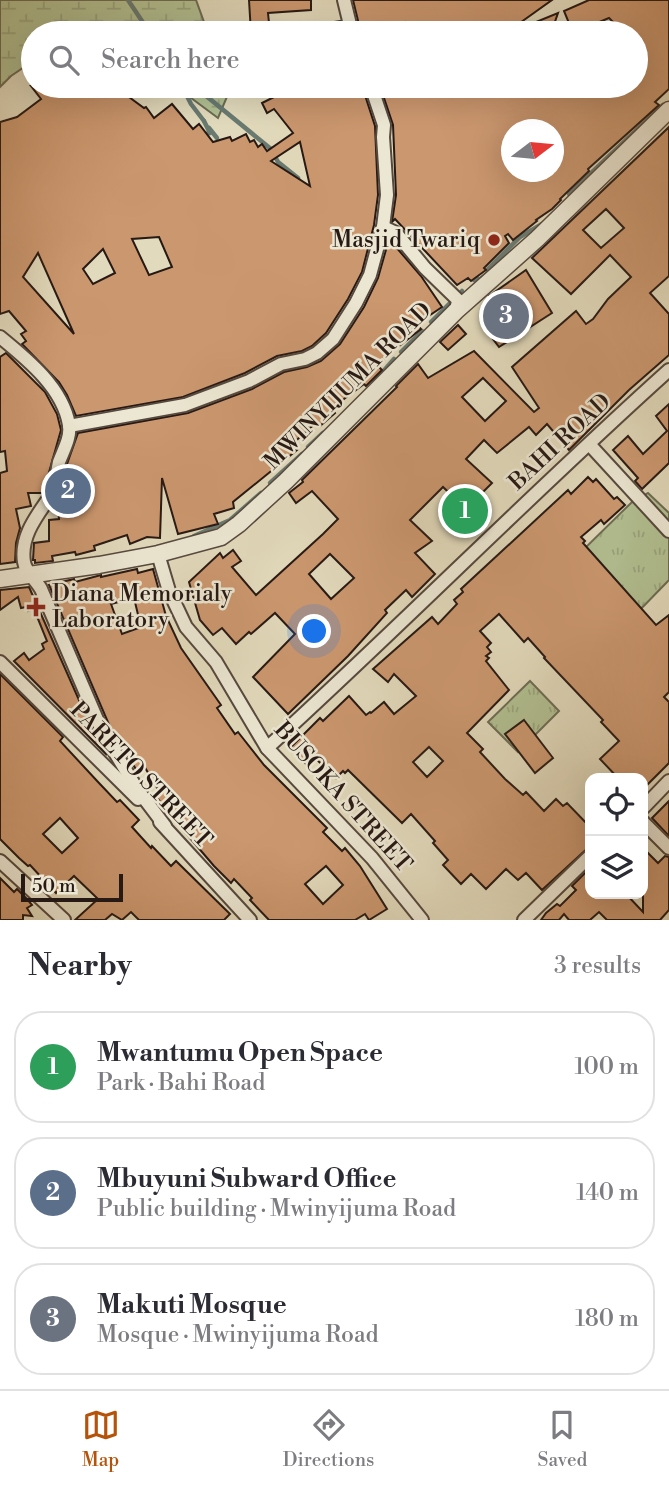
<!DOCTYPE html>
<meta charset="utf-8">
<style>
body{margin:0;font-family:"Libre Bodoni",serif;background:#f2f2f3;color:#2b2b33}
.controls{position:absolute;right:21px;bottom:21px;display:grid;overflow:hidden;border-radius:14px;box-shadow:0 7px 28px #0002}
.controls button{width:63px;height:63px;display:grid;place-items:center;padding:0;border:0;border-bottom:2px solid #e1e1e2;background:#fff;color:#2b2b33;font:35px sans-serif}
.compass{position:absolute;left:501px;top:119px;width:63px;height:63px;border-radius:50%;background:#fff;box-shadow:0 7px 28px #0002;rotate:74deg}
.scale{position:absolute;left:21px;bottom:18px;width:102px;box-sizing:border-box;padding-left:7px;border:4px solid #271914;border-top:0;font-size:19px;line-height:24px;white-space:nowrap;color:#271914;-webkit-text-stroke:5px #ece7d3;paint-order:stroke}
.you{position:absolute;left:315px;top:632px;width:24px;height:24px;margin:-18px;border:5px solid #fff;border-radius:50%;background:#1a73e8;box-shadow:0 0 0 10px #1a73e833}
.badge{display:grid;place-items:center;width:46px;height:46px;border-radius:50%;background:#b45309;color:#fff;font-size:23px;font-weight:700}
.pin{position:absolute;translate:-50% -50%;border:4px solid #fff;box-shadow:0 2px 7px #0006}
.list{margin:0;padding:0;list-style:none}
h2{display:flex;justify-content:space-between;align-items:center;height:91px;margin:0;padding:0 28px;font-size:30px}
h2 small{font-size:23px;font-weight:400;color:#7c7c81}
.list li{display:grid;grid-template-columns:46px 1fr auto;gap:21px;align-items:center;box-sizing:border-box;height:112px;margin:0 14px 14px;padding:0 14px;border:2px solid #e1e1e2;border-radius:28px}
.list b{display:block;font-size:26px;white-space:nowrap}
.list p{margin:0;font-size:23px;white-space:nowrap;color:#7c7c81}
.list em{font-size:23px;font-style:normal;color:#7c7c81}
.icon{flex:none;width:38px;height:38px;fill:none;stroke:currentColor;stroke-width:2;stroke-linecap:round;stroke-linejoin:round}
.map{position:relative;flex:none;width:669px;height:920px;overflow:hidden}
.search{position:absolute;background:#fff;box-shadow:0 7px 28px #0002;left:21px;right:21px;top:21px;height:77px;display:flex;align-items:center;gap:18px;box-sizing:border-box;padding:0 24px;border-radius:38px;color:#7c7c81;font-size:26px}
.sheet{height:469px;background:#fff}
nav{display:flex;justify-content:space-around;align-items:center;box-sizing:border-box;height:98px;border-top:2px solid #e1e1e2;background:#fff;font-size:19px;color:#7c7c81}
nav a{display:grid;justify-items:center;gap:4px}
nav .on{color:#b45309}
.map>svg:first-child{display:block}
.wetland{fill:url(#wetland-marsh);stroke:#6c6c53;stroke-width:2}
.park{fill:url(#park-tufts);stroke:#6c6c53;stroke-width:2}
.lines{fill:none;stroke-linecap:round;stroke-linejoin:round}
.stream{stroke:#697a71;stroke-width:4.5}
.building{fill:#cb976f;stroke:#271914;stroke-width:2;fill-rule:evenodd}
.minor-casing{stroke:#56493e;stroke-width:16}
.tertiary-casing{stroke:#56493e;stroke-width:19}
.minor{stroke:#ece7d3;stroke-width:12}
.tertiary{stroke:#ece7d3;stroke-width:16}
.poi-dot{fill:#8f2418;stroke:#ece7d3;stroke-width:2.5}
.labels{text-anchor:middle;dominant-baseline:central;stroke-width:5;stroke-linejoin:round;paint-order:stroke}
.poi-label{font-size:23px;fill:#271914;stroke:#ece7d3;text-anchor:end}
.street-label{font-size:23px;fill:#271914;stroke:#ece7d3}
</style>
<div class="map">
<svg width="669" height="920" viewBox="0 0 669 920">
<defs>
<pattern id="wetland-marsh" width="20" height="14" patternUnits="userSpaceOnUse" patternTransform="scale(1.75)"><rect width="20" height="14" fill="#b2c092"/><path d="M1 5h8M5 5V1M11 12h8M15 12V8" fill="none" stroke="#99a47d"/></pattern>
<pattern id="park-tufts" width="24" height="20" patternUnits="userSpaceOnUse" patternTransform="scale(1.75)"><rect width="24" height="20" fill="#b2c092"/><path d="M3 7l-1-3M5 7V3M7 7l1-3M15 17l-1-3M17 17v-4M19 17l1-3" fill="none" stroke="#99a47d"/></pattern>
</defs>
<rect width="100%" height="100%" fill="#e2dabc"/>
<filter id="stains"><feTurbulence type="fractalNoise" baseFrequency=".00286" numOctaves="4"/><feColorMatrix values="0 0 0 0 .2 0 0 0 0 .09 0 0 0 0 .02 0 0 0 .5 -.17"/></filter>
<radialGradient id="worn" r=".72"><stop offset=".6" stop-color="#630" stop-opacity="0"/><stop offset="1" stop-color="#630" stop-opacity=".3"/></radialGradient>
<!-- wetland -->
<g class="wetland">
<path d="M0 0H196L208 33H33V61L11 76 0 87Z"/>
<path d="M175 86H227L229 92 218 118Z"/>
</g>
<!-- park -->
<g class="park">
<path d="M648 493 669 513V580L635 615 582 551 632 502Z"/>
<path d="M530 681 559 711 518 752 488 722Z"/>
</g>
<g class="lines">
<!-- stream -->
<g class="stream">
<path d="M128 0 150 33"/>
<path d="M182 86 191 104 204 121"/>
<path d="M194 86 271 149 278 162 298 178"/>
<path d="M209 128 217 138"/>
<path d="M202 135 210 133 204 121"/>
<path d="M569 194 663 105"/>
<path d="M474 280 476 277 479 280 488 273V269L520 237 542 224"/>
<path d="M431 322 462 291"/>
<path d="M401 352 422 331"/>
<path d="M374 382 394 359"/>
<path d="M308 447 323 433"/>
<path d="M270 483 302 454"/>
<path d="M194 536 230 520 261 493"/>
</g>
</g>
<!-- building -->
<g class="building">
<path d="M249 0H311V10L268 13 270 33H251Z"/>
<path d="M353 0H552L517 25 519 29 558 13 551 33H412L405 22 388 27V33H361Z"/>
<path d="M589 0H669V89L655 102 659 105 588 169 589 171 560 199 561 200 552 209 536 220 537 221 513 240 508 234 505 236 509 243 484 268 486 270 471 281 468 278 457 285 395 219 392 222 396 195 393 125 380 86H636V33H624L609 18 573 33 564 11ZM512 130H554V172H512V166L507 158 512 155Z"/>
<path d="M340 21 343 33H301L300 27Z"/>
<path d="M31 86H114L144 108 146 107 154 118 172 104 193 129 199 124 213 142 230 137 232 141 246 134 250 142 254 140 258 147 262 144 267 151 293 133 274 109 267 113 262 103 296 86H362L375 126 378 195 374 225 362 272 348 299 326 333 312 346 302 351 277 356 245 373 183 397 76 416 67 395 59 382 22 344 26 341 21 334 26 331 9 311 0 314V122L17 117 41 99ZM300 142 310 186 271 161ZM159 237 172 267 149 275 132 239ZM103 249 115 273 93 284 83 269ZM38 253 74 334 23 277Z"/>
<path d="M669 127V276L650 293 669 314V355L629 390 569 450 547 424 536 435 529 427 497 453 484 440 466 459 492 483 473 502 475 504 468 511 443 487 410 520 432 541 415 553 435 574 412 597 406 590 385 610 387 613 348 656 288 714 253 677 295 634 275 613 251 634 249 632 236 644 222 628 213 635 200 620 189 582 220 553 223 558 233 550 241 561 232 567 256 595 323 534 338 519 312 491 296 503 289 493 303 482 302 480 397 387 396 386 418 364 428 378 474 351 534 412 539 408 512 367 576 311 586 324 593 319 608 299 631 277 610 255 571 294 532 258ZM606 209 624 228 601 248 583 230ZM483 378 506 401 485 421 462 397ZM330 554 354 578 331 599 309 574Z"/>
<path d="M389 239 421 276 442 307 417 324 421 329 394 350 378 366 382 370 366 386 364 384 340 402 341 404 333 410 335 413 320 426 317 422 291 445 297 450 233 502 234 508 214 514 218 524 178 534 162 478 160 538 147 537 130 544 127 535 94 546 95 550 76 555 75 552 52 556 53 561 35 563V560H33L34 543 49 541V520L59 519 57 501 63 488 67 464 78 433 188 413 252 389 284 372 307 367 321 361 340 344 364 307 378 278Z"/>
<path d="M526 270 552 313 499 347 493 339 499 336 496 332 507 325 489 296Z"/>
<path d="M458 325 466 334 448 350 440 342Z"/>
<path d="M6 353 45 392 57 414 61 430 44 490 42 493H28L31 506 16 509 20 528 16 543 15 562 0 564V473L7 471 5 451 0 452V357Z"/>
<path d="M669 404V463L642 489 635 481 638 478 613 450 628 436 643 454 667 431 656 416Z"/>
<path d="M588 477 593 482 596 479 614 499 617 497 625 505 604 524 601 520 581 537 585 541 583 543 656 625 669 615V692L664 697 669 702V763L643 789V778H618L600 759 619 741 601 722 603 720 544 658 545 657 528 638 524 642 499 614 480 631 491 643 487 647 491 652 486 656 489 658 486 661 509 690 467 733 483 749 480 752 505 779 523 795 526 792 544 811 556 799 563 806 567 803 590 827V846L542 890 526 873 518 880 506 869 486 889 471 874 461 884 443 865 448 860 433 843 435 841 411 814 402 823 348 770 345 773 343 771 336 778 315 758 307 765 291 747 320 718 323 721 349 696 366 715 370 712 371 713 384 702 394 714 416 696 394 674 388 682 373 669 432 617 438 624 457 604 454 600 463 592 461 589 568 490 571 494ZM429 747 443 761 427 777 413 762Z"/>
<path d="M137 569 138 573 153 569 166 616 181 648 221 705 217 708 235 734 238 732 264 765 327 828 323 832 342 851 345 848 360 866 387 909 369 920 365 914 355 920H269L250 900 252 898 234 879 231 883 214 866 172 817 155 795 159 791 144 766 137 771 110 727 49 585 74 579 75 582 101 575V577ZM134 598 141 627 122 634 111 604ZM326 866 343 885 323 904 305 884Z"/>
<path d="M29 587 94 734 107 755 14 661 24 653 29 660 44 649 42 644 47 641 34 609 28 611 26 607 21 608 18 597 0 610V590Z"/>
<path d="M0 674 63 737 60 741 99 783 117 802 120 800 139 820 132 827 151 848 152 846 171 866 176 861 230 914 224 920H139L131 912 122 920 112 914 105 920H75L98 899 74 876 56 893 30 865 28 866 19 858 0 839ZM60 818 78 838 62 853 43 834Z"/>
<path d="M524 720 553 758 535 773 505 734Z"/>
<path d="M669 801V836L652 818Z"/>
<path d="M643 848 658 863 665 856 669 857V910L660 920H607L599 912 590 920H569L564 914 559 920H541L546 913 557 904 560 906 576 890 572 886 588 870 590 894H626L643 912Z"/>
<path d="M0 878 14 892 17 889 27 899 32 905 27 908 32 916 23 915V920H0Z"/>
</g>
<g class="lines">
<!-- minor casing -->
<g class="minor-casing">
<g id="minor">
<path d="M344 0 352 33"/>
<path d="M383 227 396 233 425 268 458 300 456 311"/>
<path d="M0 337C27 359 63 388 69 425 71 438 63 451 59 462 56 475 57 487 49 498 36 517 20 537 24 562 25 571 36 580 41 589L102 731 137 789 165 826"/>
<path d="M69 426 185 405 249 381 281 364 305 359 317 353 333 339 356 303 370 275 383 227 387 195 383 137 384 125 371 86"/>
<path d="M589 444 669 531"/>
<path d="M158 554 169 591 186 627 216 662 267 748 372 858 422 920"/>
<path d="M0 662 138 799"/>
<path d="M267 748C403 624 532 493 669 370"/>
<path d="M643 808 669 781"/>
<path d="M160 822 250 920"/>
<path d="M643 822 669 848"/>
<path d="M0 861 64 920"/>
<path d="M524 920 590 856"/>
</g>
</g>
<!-- tertiary casing -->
<g class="tertiary-casing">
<path id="tertiary" d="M0 579 99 565 158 554 221 537 239 524 286 481 456 311 537 239 669 110"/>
</g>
<!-- minor -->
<use href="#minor" class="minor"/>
<!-- tertiary -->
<use href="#tertiary" class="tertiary"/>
</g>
<!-- markers -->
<g class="poi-dot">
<circle cx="494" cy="240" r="7"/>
<path d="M32.5 596.5h7v7h7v7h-7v7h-7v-7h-7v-7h7z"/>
</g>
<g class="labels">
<!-- poi labels -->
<g class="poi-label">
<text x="480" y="240">Masjid Twariq</text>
<text x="52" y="594" text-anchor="start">Diana Memorialy<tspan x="52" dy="26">Laboratory</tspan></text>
</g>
<!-- street labels -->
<g class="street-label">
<text transform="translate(348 386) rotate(-45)">MWINYIJUMA ROAD</text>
<text transform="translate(560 442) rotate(-43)">BAHI ROAD</text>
<text transform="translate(141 775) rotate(46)">PARETO STREET</text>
<text transform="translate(343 797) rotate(48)">BUSOKA STREET</text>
</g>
</g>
<rect width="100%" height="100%" filter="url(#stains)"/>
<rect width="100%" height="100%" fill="url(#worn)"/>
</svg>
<div class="controls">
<button><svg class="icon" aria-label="locate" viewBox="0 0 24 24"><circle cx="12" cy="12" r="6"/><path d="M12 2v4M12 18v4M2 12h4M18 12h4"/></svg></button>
<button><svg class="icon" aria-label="layers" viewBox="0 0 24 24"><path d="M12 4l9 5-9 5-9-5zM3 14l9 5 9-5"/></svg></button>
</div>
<svg class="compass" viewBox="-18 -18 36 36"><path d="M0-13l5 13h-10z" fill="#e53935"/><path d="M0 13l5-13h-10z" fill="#7c7c81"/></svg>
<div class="scale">50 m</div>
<div class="you"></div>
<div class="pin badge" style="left:465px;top:511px;background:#2e9e5b">1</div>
<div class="pin badge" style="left:68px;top:491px;background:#5c6f8a">2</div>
<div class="pin badge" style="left:506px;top:316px;background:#6b7280">3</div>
<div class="search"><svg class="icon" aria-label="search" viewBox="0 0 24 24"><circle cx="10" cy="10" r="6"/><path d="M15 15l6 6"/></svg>Search here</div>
</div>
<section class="sheet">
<h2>Nearby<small>3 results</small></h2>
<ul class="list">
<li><span class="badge" style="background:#2e9e5b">1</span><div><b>Mwantumu Open Space</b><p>Park · Bahi Road</p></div><em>100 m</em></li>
<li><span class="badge" style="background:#5c6f8a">2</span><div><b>Mbuyuni Subward Office</b><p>Public building · Mwinyijuma Road</p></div><em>140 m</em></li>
<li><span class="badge" style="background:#6b7280">3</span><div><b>Makuti Mosque</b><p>Mosque · Mwinyijuma Road</p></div><em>180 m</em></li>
</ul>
</section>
<nav>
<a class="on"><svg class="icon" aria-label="map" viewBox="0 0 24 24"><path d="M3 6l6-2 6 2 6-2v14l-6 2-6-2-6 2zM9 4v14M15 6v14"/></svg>Map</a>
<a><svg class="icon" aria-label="directions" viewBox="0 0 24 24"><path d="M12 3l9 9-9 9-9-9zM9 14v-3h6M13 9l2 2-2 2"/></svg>Directions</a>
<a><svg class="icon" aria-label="saved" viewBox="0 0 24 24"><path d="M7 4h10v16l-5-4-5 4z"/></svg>Saved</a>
</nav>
